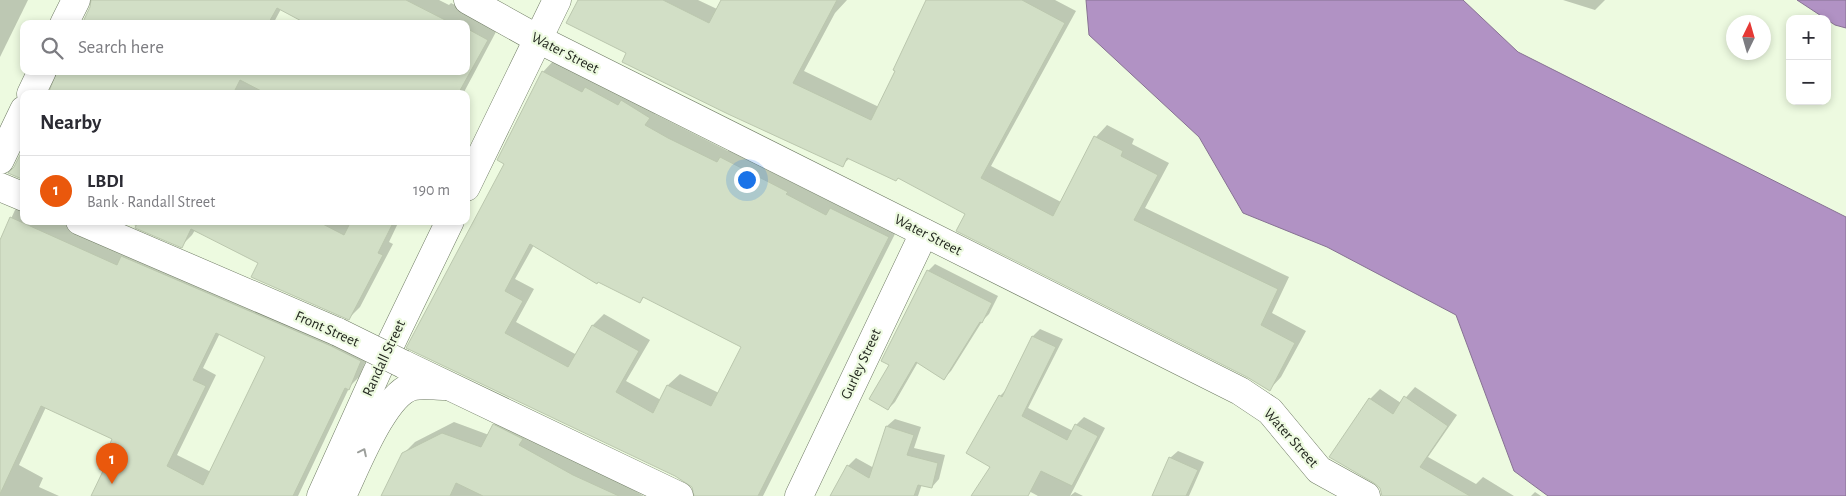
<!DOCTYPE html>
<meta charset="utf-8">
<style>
body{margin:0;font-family:"Alegreya Sans",sans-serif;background:#f7f7f7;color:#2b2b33}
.controls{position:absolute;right:15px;top:15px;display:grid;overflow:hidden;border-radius:10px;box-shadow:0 2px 8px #0003}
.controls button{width:45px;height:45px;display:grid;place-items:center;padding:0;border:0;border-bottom:1px solid #e1e1e2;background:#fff;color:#2b2b33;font:25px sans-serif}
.compass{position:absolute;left:1726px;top:15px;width:45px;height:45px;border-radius:50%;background:#fff;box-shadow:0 2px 8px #0003;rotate:5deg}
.you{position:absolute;left:746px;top:179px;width:18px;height:18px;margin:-12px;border:4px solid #fff;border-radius:50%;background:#1a73e8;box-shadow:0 0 0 8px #1a73e833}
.badge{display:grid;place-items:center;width:32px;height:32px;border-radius:50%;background:#ea580c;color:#fff;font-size:16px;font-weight:700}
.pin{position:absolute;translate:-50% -41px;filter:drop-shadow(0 1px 2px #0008)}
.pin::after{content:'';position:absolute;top:26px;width:18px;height:15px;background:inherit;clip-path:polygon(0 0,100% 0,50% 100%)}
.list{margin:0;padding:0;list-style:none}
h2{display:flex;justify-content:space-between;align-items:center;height:65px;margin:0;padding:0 20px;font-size:21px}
h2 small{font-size:16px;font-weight:400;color:#7c7c81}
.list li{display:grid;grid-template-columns:32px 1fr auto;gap:15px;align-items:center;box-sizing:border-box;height:70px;padding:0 20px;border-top:1px solid #e1e1e2}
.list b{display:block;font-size:19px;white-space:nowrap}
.list p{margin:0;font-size:16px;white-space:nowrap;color:#7c7c81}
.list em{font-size:16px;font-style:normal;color:#7c7c81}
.icon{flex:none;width:28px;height:28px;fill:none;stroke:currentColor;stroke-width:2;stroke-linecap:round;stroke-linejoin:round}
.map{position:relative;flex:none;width:1846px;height:496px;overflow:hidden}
.search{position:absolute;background:#fff;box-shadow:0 2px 8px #0003;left:20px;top:20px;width:450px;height:55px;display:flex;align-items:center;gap:12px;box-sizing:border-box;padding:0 18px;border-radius:10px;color:#7c7c81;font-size:19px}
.panel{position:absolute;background:#fff;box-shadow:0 2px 8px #0003;left:20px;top:90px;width:450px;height:135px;border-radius:10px}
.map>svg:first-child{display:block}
.water{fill:#b192c4;stroke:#877293}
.shadow{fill:#0003;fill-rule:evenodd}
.building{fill:#d2dfc6;stroke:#bbc7ae;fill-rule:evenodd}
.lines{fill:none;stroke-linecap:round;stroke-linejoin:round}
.minor-casing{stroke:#6f7b64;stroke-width:29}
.minor{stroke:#fff;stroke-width:28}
.minor-bridge-casing{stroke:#6f7b64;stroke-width:29;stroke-linecap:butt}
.minor-bridge{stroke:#fff;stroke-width:28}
.oneway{stroke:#9c9f9b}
.labels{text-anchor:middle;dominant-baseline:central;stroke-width:4.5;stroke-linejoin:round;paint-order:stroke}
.street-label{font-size:15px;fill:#242920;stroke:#edfae0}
</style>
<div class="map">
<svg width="1846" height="496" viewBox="0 0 1846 496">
<rect width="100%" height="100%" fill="#edfae0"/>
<!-- water -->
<g class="water">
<path d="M1086 0H1463L1518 52 1846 217V496H1548L1514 471 1456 315 1327 247 1243 213 1199 137 1089 35Z"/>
<path d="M1797 0H1846V28L1835 25Z"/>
</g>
<!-- shadow -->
<g class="shadow">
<path d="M0 0H28L0 57Z"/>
<path d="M93 0H439L449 5 451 3 498 28 463 94H50L57 78 466 71V24H309L281 9 273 24H83L91 7Z"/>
<path d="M579 0H698L717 9 722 0H847L835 13 804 71 879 107 927 0H1055L1076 11 991 166 1061 202 1096 137 1107 125 1134 139 1132 144 1169 163 1145 208 1289 277 1272 313 1306 331 1281 377 1270 389 966 214 899 177 850 158 842 165 627 53Z"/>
<path d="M1563 0H1605L1595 10Z"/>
<path d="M554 60 660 106 655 114 728 151 732 146 899 226 763 496H695L693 486 675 475 408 347 506 163 498 159 543 72ZM534 245 640 302 645 296 743 347 719 393 680 374 668 385 661 400 626 381 650 340 604 314 593 325 577 355 516 322 534 289 515 279Z"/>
<path d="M24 201V221H82L371 349 359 377 350 386 298 496H92L105 470 113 439 46 407 19 465 43 478 39 487 59 496H0V243L15 210ZM220 333 267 357 211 472 177 455 216 375 203 368Z"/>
<path d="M125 221H399L389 242 393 244 360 307 349 318 260 262 195 230 192 235 181 246Z"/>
<path d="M935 264 998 296 989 314 983 320 951 371 944 378 918 362 895 402 888 409 891 365 928 271Z"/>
<path d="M1040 329 1063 339 1028 408 1073 431 1076 425 1084 417 1105 428 1070 496H1038L1014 483 1006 496H972L992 466 1000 396 1008 388 1033 336Z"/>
<path d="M1415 387 1457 415 1428 457 1476 484 1483 477 1514 496H1382L1381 488 1375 482 1330 457 1370 399 1380 389 1401 403Z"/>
<path d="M505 414 601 472 644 496H382L403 454 415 442 454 422 489 435 494 425Z"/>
<path d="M895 419 921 427 914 448 945 455 939 479 932 487 922 484 918 496H831L848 466 856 458 874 468 887 426Z"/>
<path d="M1178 451 1204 462 1189 496H1153L1170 458Z"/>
<path d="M1075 492 1083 496H1070Z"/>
<path d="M1535 492 1541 496H1531Z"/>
</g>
<!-- building -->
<g class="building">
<path d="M91 0H406L453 24H307L277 8 268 24H82L90 7Z"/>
<path d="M578 0H663L709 23 721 0H837L793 83 871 120 895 71 893 70 926 0H1022L1065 23 981 178 1053 216 1094 136 1123 151 1121 156 1158 175 1134 220 1278 289 1261 325 1295 343 1270 391 1247 377 956 231 965 214 898 178 896 181 847 158 843 167 728 114 622 62 626 53 566 23Z"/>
<path d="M466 28 488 40 458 94H267L240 80 233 94H48L57 71H466Z"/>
<path d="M542 71 582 92 585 87 618 105 621 100 650 118 645 125 668 138 717 162 720 157 788 192 786 194 826 215 830 208 889 237 758 496H694L692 487 675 476 406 348 504 164 497 160ZM530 244 597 284 598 282 640 303 643 297 741 347 711 406 667 385 653 413 616 392 639 351 592 325 568 367 505 333 523 301 505 291Z"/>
<path d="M24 147V180L8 173 14 167Z"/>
<path d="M10 217 117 265 121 256 331 346 361 361 349 390 345 388 293 496H91L103 471 99 469 112 439 41 406 0 494V240ZM216 333 265 357 203 485 167 466 206 386 193 380Z"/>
<path d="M138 221H317L344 235 351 221H394L378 253 383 255 349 320 251 277 258 263 191 229 182 248 135 228Z"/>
<path d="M927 270 992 303 982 323 980 322 944 380 916 362 888 410 869 399 889 365 881 361Z"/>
<path d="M1032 336 1056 347 1022 416 1067 440 1075 424 1098 436 1072 486 1041 471 1028 496H971L990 467 966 453 999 395 1002 397Z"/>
<path d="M1404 396 1448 426 1420 467 1470 496H1382L1380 488 1374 483 1329 457 1369 398 1393 414Z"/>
<path d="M493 424 523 439 519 445 573 475 619 496H483L456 483 450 496H381L402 453 442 433 481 447Z"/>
<path d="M886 426 914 435 907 455 938 463 932 488 918 485 914 496H830L847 465 869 478Z"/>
<path d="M1169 457 1198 470 1186 496H1152Z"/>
</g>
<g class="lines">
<!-- minor casing -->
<g class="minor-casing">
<g id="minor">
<path d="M468 0 538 39 1240 391 1270 411 1319 470 1366 496"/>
<path d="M64 24 76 0"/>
<path d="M31 94 42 71"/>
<path d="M0 160 24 110"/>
<path d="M0 187 24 197"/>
<path d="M466 187 557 0"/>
<path d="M80 221 338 332"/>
<path d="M403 364 679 496"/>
<path d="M321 496 377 372 450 221"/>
<path d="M342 496C355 470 384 392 414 386 423 384 435 386 445 386"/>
<path d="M799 496 924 233"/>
</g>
</g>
<!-- minor -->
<use href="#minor" class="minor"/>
<!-- minor-bridge casing -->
<g class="minor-bridge-casing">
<path id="minor-bridge" d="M338 332 403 364"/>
</g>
<!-- minor-bridge -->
<use href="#minor-bridge" class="minor-bridge"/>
</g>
<!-- one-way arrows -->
<defs><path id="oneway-chevron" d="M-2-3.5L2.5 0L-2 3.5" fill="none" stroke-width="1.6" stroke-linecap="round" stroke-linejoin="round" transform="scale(1.25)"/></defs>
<use class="oneway" href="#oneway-chevron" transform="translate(363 452) rotate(-64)"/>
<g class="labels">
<!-- street labels -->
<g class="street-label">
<text transform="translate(565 53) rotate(27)">Water Street</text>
<text transform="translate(928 235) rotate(27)">Water Street</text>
<text transform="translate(327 329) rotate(24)">Front Street</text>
<text transform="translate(384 358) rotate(-65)">Randall Street</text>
<text transform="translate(861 364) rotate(-65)">Gurley Street</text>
<text transform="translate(1291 438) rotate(48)">Water Street</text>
</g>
</g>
</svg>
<div class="controls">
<button>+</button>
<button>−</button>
</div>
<svg class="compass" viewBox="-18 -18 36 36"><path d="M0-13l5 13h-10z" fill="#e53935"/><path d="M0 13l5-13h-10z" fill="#7c7c81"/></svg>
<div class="you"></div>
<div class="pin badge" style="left:112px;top:484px">1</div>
<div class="search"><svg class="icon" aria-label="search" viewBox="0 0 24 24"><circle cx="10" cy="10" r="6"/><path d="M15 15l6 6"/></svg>Search here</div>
<section class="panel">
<h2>Nearby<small></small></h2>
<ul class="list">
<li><span class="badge">1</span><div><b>LBDI</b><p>Bank · Randall Street</p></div><em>190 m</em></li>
</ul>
</section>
</div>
